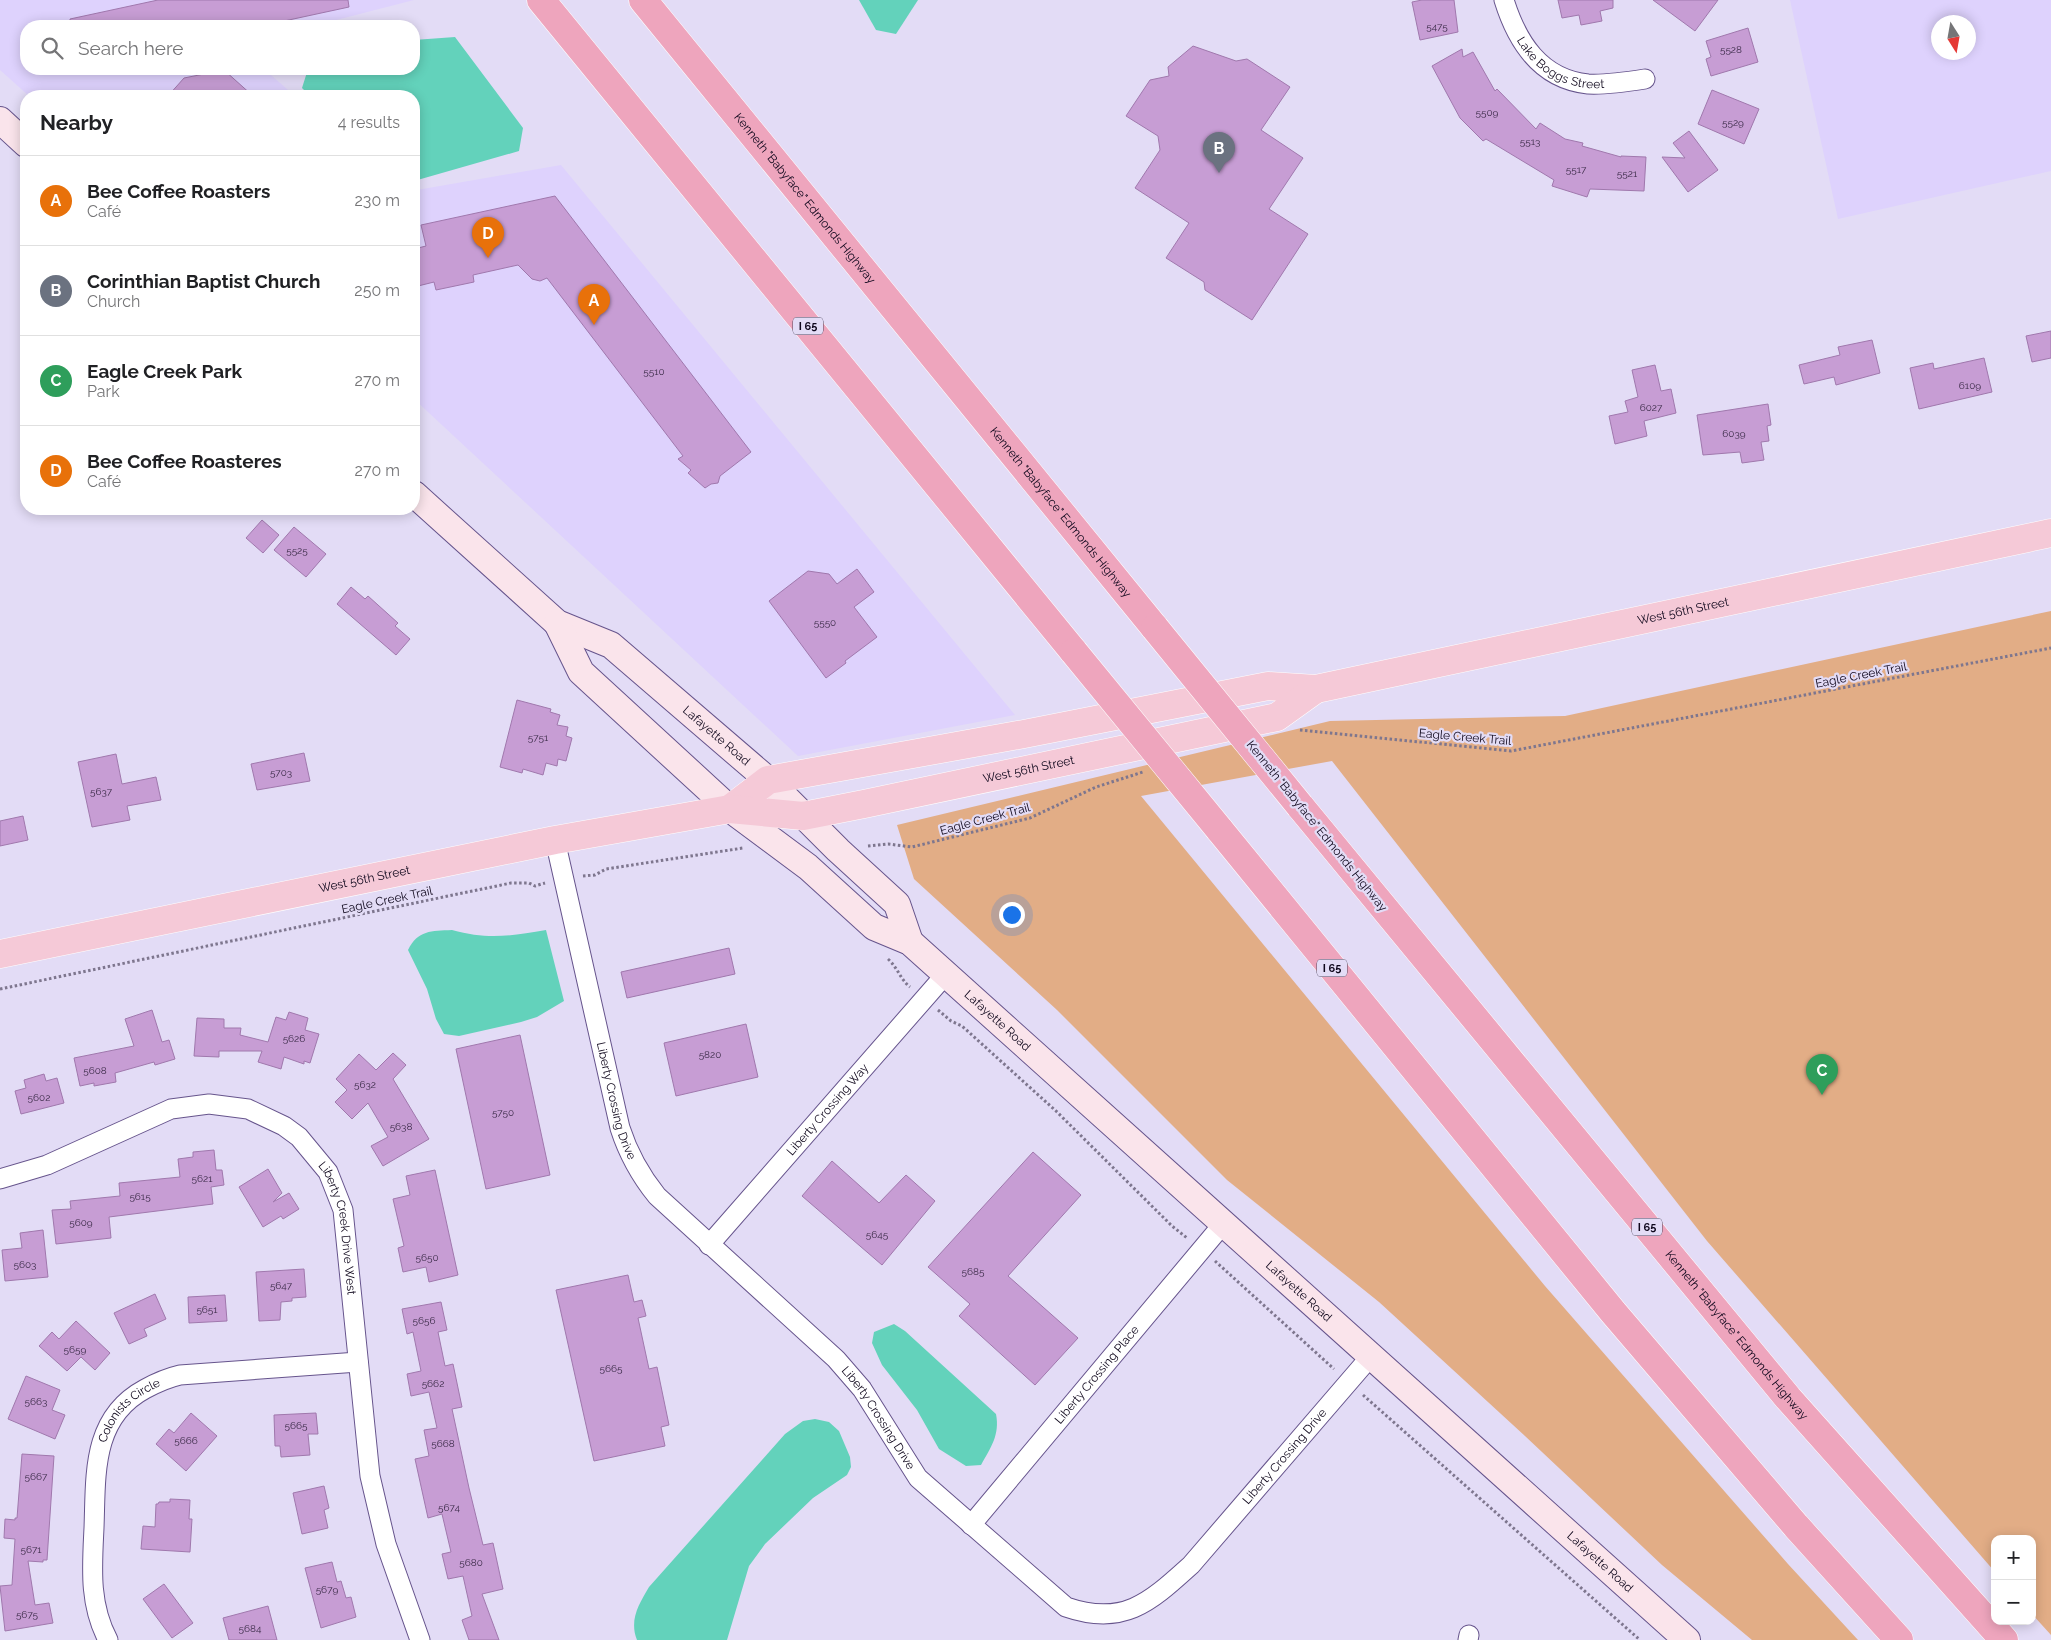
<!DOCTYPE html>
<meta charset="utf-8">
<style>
body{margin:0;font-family:Raleway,sans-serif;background:#f2f2f2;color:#202124}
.controls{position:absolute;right:15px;bottom:15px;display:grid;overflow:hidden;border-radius:10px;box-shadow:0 2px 12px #0003}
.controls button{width:45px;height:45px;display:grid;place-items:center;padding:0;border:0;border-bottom:1px solid #e0e0e0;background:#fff;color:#202124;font:25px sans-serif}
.compass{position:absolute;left:1931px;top:15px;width:45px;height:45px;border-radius:50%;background:#fff;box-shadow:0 2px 12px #0003;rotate:169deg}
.you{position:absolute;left:1011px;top:914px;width:18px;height:18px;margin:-12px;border:4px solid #fff;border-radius:50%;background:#1a73e8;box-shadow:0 0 0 8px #1a73e833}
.badge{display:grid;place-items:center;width:32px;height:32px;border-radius:50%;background:#5e6b13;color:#fff;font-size:16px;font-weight:700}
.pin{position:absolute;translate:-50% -41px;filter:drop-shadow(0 1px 2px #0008)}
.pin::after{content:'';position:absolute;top:26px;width:18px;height:15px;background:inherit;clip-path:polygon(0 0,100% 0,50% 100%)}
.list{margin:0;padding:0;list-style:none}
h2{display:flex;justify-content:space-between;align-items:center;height:65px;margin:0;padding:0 20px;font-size:21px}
h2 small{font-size:16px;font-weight:400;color:#757577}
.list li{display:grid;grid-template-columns:32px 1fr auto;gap:15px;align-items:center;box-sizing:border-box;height:90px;padding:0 20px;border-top:1px solid #e0e0e0}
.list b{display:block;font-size:19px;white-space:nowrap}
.list p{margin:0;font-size:16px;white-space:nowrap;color:#757577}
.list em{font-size:16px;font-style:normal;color:#757577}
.icon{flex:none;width:28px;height:28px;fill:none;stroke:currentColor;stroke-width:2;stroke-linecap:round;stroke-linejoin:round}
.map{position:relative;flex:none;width:2051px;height:1640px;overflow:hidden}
.search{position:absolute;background:#fff;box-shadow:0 2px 12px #0003;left:20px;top:20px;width:400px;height:55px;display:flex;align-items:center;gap:12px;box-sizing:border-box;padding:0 18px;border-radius:20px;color:#757577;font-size:19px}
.panel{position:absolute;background:#fff;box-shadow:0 2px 12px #0003;left:20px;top:90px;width:400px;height:425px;border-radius:20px}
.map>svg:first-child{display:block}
.built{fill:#ded2fd;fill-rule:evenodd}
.green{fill:#e2ad86}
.water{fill:#63d2bb}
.building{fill:#c79dd4;stroke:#a078ad}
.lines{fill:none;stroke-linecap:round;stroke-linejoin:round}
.street-casing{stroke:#66548c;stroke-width:21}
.secondary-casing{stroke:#66548c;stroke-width:28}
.primary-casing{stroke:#fff;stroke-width:29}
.highway-casing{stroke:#fff;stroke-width:29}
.path{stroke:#7e768e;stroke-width:3;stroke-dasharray:2.5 2.5;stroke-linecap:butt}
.street{stroke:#fff;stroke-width:19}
.secondary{stroke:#fae4eb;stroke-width:26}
.primary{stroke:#f5c9d7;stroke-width:28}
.highway{stroke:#eea5bd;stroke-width:28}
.highway-bridge-casing{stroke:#fff;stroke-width:29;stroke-linecap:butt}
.highway-bridge{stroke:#eea5bd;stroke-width:28}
.labels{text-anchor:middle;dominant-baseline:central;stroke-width:4.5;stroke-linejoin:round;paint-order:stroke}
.number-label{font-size:10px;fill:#3c2c49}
.shield{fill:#e3dcf6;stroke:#4e465d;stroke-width:1}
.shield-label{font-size:11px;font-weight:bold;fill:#0e061b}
.street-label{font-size:12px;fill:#0e061b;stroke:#e3dcf6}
</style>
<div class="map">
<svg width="2051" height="1640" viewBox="0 0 2051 1640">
<rect width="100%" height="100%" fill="#e3dcf6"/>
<!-- built -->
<g class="built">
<path d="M0 0H414L313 26H26V69H264L295 96H29L0 70Z"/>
<path d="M1790 0H2051V171L1838 219ZM1968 22V52H1938V22Z"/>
<path d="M561 165 1015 715 798 756 414 399V194L417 190Z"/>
</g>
<!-- green -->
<path class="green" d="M2051 611V1635L2032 1614V1539H1995V1572L1707 1241 1332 761 1141 796 1545 1286 1788 1564 1858 1640H1752L1662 1565 1525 1436 1379 1302 1227 1180 1057 1010 914 879 897 825 1330 721 1565 716Z"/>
<!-- water -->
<g class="water">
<path d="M859 0H918L896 34 876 30Z"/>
<path d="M455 37 523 128 519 151 414 181V96H310L302 88 308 69H414V40Z"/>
<path d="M452 930C488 940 510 936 546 930L564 1001 537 1017 521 1022 459 1036 444 1034 436 1019 427 989 408 950C418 930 431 931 452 930Z"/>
<path d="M894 1324 905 1331 996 1414C1000 1435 991 1447 981 1465L966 1466 939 1449 917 1410 882 1365 872 1343 874 1332Z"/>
<path d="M815 1419 829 1422 839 1431 850 1457 851 1467 847 1475 813 1498 765 1544 749 1566 727 1640H637C629 1620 639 1604 649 1587L785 1434 803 1421Z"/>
</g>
<!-- building -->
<g class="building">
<path d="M158 0H348L349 7 261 26H70V19Z"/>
<path d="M1422 0H1454L1458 32 1420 40 1412 2Z"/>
<path d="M1558 0H1613V8L1600 11 1602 21 1581 25 1579 15 1562 18Z"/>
<path d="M1653 0H1718L1695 31Z"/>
<path d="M1748 28 1758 62 1711 76 1706 59 1711 57 1706 41Z"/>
<path d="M1193 46 1236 61 1247 59 1290 87 1261 130 1303 158 1269 209 1308 234 1252 320 1205 290 1204 282 1166 258 1189 223 1135 188 1160 150 1158 136 1126 116 1150 80 1169 76 1168 67Z"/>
<path d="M1462 49 1463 57 1473 52 1495 91 1497 89 1536 129 1540 123 1565 139 1583 143 1582 146 1621 157V156L1646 157 1644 191 1590 189 1587 197 1552 186 1554 180 1486 139 1483 141 1460 118 1432 66Z"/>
<path d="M224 70 253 96H168L184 78Z"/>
<path d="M1712 90 1759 109 1744 144 1698 124Z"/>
<path d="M1689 131 1718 170 1688 192 1662 157 1685 158 1673 143Z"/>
<path d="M555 196 751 452 720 476 718 483 711 484 705 488 688 473 691 470 678 459 683 456 547 278 540 281 532 279 518 265 473 275 474 282 436 290 434 282 414 287V249L426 246 421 225Z"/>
<path d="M2051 331V358L2032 362 2026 336Z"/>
<path d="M1872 340 1880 373 1836 385 1834 377 1804 384 1799 365 1840 355 1838 347Z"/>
<path d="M1984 358 1992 392 1919 409 1910 368 1933 363 1934 369Z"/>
<path d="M1655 365 1661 391 1671 389 1676 413 1644 421 1647 436 1615 444 1609 416 1628 412 1625 401 1638 397 1632 370Z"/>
<path d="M1768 404 1771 425 1767 426 1769 441 1761 442 1764 460 1742 463 1740 452 1703 455 1697 415Z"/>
<path d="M262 520 279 535 263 553 246 538Z"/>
<path d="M294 527 326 554 306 577 274 550Z"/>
<path d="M857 569 874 592 854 607 877 637 845 661 846 663 826 678 769 601 808 571 829 574 837 584Z"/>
<path d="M351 587 365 599 368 596 398 623 395 626 410 639 396 655 337 604Z"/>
<path d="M517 700 551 709 550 712 560 715 557 725 568 727 566 736 572 738 566 761 558 759 557 766 546 763 543 775 523 769 522 773 500 767Z"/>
<path d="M304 753 310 781 257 790 251 764Z"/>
<path d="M116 754 122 784 156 777 161 800 127 806 130 820 92 827 78 762Z"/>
<path d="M23 816 28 840 0 846V821Z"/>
<path d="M729 948 735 974 627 998 621 972Z"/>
<path d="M152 1010 162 1042 169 1040 175 1059 155 1065 154 1062 115 1073 116 1082 94 1086V1083L80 1086 74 1058 134 1046 125 1019Z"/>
<path d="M289 1012 308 1018 305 1030 319 1034 310 1063 304 1061V1064L284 1057 281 1069 258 1062 262 1051H219V1057L194 1056 197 1018 224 1019V1028H241L240 1035 268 1042 276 1017 286 1020Z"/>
<path d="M746 1024 758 1077 676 1096 664 1043Z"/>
<path d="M520 1035 550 1175 486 1189 456 1049Z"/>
<path d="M393 1053 406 1065 393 1079 429 1139 383 1166 371 1146 388 1137 368 1103 352 1119 335 1102 347 1090 336 1079 359 1054 376 1070Z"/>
<path d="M44 1074 46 1081 57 1078 64 1103 21 1114 15 1091 26 1088 24 1080Z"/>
<path d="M214 1150 216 1170H222L224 1185 211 1187 213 1204 109 1217 111 1238 56 1244 52 1210 71 1209 70 1201 120 1196 119 1183 180 1177 178 1159 193 1157V1152Z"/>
<path d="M1033 1152 1081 1195 1008 1276 1078 1338 1035 1385 959 1316 970 1304 928 1267Z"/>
<path d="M832 1161 879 1203 906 1175 935 1201 882 1265 802 1196Z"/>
<path d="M268 1169 282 1193 273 1202 289 1193 299 1209 283 1219 281 1216 263 1227 239 1187Z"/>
<path d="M435 1170 458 1275 429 1282 426 1267 403 1272 398 1248 404 1246 393 1199 410 1195 406 1176Z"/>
<path d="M43 1230 48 1277 5 1281 2 1250 22 1248 20 1233Z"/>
<path d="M304 1269 306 1297 292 1298V1301L281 1302 280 1320 259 1321 256 1272Z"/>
<path d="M628 1275 634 1302 642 1300 646 1316 638 1318 649 1369 657 1367 669 1425 661 1427 665 1446 594 1461 556 1290Z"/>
<path d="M155 1294 166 1319 144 1329 147 1336 129 1344 114 1313Z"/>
<path d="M225 1295 227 1321 189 1323 188 1297Z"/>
<path d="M441 1302 447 1330 438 1332 445 1366 453 1364 462 1407 452 1409 469 1488 483 1545 493 1543 503 1589 482 1594 499 1640H469L462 1620 472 1616 463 1576 448 1579 442 1554 451 1552 442 1514 428 1518 415 1459 429 1456 424 1430 437 1428 429 1392 411 1396 407 1374 421 1371 413 1332 407 1334 402 1309Z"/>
<path d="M76 1321 110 1353 95 1370 81 1357 67 1371 39 1346 52 1332 59 1339Z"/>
<path d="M26 1376 60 1390 52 1410 65 1415 55 1439 8 1419Z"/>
<path d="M191 1413 217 1436 186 1471 156 1444 169 1429 174 1433Z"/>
<path d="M316 1413 318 1434H308L310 1455 281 1457 280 1446H275L274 1415Z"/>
<path d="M22 1454 54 1456 47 1560H43V1562L28 1561 35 1605 49 1603 53 1623 5 1631 0 1586 12 1585 15 1539 4 1538 5 1519 15 1520V1518H17Z"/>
<path d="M324 1486 329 1508 324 1510 328 1528 302 1534 293 1493Z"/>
<path d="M170 1499 190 1500 189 1519H192L190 1552 141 1549 143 1526 155 1527 156 1504H158L159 1502H170Z"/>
<path d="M332 1562 337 1582 341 1581 346 1598 351 1597 356 1617 321 1628 305 1568Z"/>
<path d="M164 1584 193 1623 172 1638 143 1599Z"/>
<path d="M268 1606 277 1640H229L223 1618Z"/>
</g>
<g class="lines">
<!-- street casing -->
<g class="street-casing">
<g id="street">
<path id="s1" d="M1504 0C1517 42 1540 79 1588 84 1607 85 1626 82 1645 79"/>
<path id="s2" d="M555 840 620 1128C628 1153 640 1175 657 1196L836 1359 862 1389 918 1478 1066 1607C1124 1627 1150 1602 1191 1565L1371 1356"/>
<path id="s3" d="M0 1179 47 1165 171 1109 209 1104 248 1109 284 1126 299 1137 328 1172 343 1210 370 1476 386 1544 420 1640"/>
<path id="s4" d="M709 1245 946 974"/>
<path id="s5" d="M971 1525 1223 1224"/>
<path id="s6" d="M108 1640C89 1604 92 1568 94 1528 96 1476 91 1418 145 1389 156 1383 167 1378 180 1375L358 1362"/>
<path d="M1468 1640 1469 1635"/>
</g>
</g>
<!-- secondary casing -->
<g class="secondary-casing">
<g id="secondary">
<path d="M0 120 26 144"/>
<path id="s7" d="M414 494 557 623 611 645 768 780 838 850 897 904 910 942"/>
<path id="s8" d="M557 623 581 672 730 809 808 867 874 927 910 942 1687 1640"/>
</g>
</g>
<!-- primary casing -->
<g class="primary-casing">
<g id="primary">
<path id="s9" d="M730 809 768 780 1024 734 1268 686 1316 689 2051 533"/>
<path id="s10" d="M0 954 555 840 730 809 803 816 864 804 1277 717 1316 689"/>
</g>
</g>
<!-- highway casing -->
<g class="highway-casing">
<g id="highway">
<path d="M541 0 1074 652"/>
<path id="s11" d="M643 0 1155 628"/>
<path id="s12" d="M1300 806 1788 1398 2004 1640"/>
<path d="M1219 829 1613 1312 1796 1526 1899 1640"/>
</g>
</g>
<!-- path -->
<g class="path">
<path d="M1300 730 1511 751 2051 648"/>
<path d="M868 846 888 844 912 847 1030 818 1096 787 1143 772"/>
<path d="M583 876 595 875 606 869 743 848"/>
<path d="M888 959C898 968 900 979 910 987"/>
<path d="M0 989 511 883H529L535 886 545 883"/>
<path d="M938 1010 951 1021 962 1026 1056 1111 1172 1226 1187 1238"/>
<path d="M1215 1261 1334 1369"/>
<path d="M1363 1395 1640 1640"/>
</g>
<!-- street -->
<use href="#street" class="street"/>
<!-- secondary -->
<use href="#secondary" class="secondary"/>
<!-- primary -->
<use href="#primary" class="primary"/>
<!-- highway -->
<use href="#highway" class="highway"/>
<!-- highway-bridge casing -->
<g class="highway-bridge-casing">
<g id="highway-bridge">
<path d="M1155 628 1300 806"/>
<path d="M1074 652 1219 829"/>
</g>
</g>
<!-- highway-bridge -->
<use href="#highway-bridge" class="highway-bridge"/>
</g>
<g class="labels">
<!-- number labels -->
<g class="number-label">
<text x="1437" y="26">5475</text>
<text x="1731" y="49">5528</text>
<text x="1487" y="112">5509</text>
<text x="1733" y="122">5529</text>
<text x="1530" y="141">5513</text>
<text x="1576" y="169">5517</text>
<text x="1627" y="173">5521</text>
<text x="654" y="371">5510</text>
<text x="1970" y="385">6109</text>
<text x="1651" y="407">6027</text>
<text x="1734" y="433">6039</text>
<text x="297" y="550">5525</text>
<text x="825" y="622">5550</text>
<text x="538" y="737">5751</text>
<text x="281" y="772">5703</text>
<text x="101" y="791">5637</text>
<text x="294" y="1038">5626</text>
<text x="710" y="1054">5820</text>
<text x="95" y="1070">5608</text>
<text x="365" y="1084">5632</text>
<text x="39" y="1097">5602</text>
<text x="503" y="1112">5750</text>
<text x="401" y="1126">5638</text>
<text x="202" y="1178">5621</text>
<text x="140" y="1196">5615</text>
<text x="81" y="1222">5609</text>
<text x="877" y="1234">5645</text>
<text x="427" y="1257">5650</text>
<text x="25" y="1264">5603</text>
<text x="973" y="1271">5685</text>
<text x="281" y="1285">5647</text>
<text x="207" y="1309">5651</text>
<text x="424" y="1320">5656</text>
<text x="75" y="1349">5659</text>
<text x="611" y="1368">5665</text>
<text x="433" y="1383">5662</text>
<text x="36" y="1401">5663</text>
<text x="296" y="1425">5665</text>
<text x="186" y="1440">5666</text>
<text x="443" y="1443">5668</text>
<text x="36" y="1476">5667</text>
<text x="449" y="1507">5674</text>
<text x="31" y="1549">5671</text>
<text x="471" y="1562">5680</text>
<text x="327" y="1589">5679</text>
<text x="27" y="1614">5675</text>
<text x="250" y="1628">5684</text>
</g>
<!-- shield labels -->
<g class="shield">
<rect x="793" y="317.5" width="30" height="17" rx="4"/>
<rect x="1317" y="959.5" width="30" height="17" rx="4"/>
<rect x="1632" y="1218.5" width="30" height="17" rx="4"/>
</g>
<g class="shield-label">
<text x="808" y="326">I 65</text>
<text x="1332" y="968">I 65</text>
<text x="1647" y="1227">I 65</text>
</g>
<!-- street labels -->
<g class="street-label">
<text stroke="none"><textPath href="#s1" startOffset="92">Lake Boggs Street</textPath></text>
<text stroke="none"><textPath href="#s11" startOffset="256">Kenneth "Babyface" Edmonds Highway</textPath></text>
<text stroke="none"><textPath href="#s11" startOffset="661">Kenneth "Babyface" Edmonds Highway</textPath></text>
<text stroke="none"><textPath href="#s9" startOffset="980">West 56th Street</textPath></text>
<text transform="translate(1861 675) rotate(-11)">Eagle Creek Trail</text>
<text stroke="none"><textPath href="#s7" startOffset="390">Lafayette Road</textPath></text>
<text transform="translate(1465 737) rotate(5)">Eagle Creek Trail</text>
<text stroke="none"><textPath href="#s10" startOffset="1048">West 56th Street</textPath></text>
<text transform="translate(985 819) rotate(-15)">Eagle Creek Trail</text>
<text transform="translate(1317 826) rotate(51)">Kenneth "Babyface" Edmonds Highway</text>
<text stroke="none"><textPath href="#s10" startOffset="372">West 56th Street</textPath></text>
<text transform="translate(387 900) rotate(-12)">Eagle Creek Trail</text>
<text stroke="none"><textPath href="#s8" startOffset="600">Lafayette Road</textPath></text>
<text stroke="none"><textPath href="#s2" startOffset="268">Liberty Crossing Drive</textPath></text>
<text stroke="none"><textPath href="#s4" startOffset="180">Liberty Crossing Way</textPath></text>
<text stroke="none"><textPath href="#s3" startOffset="424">Liberty Creek Drive West</textPath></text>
<text stroke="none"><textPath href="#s8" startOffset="1005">Lafayette Road</textPath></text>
<text stroke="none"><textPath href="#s12" startOffset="686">Kenneth "Babyface" Edmonds Highway</textPath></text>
<text stroke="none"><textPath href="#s5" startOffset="196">Liberty Crossing Place</textPath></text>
<text stroke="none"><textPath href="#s6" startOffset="244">Colonists Circle</textPath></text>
<text stroke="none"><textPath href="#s2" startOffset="688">Liberty Crossing Drive</textPath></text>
<text stroke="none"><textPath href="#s2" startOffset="1241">Liberty Crossing Drive</textPath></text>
<text stroke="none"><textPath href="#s8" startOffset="1410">Lafayette Road</textPath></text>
</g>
</g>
</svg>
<div class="controls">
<button>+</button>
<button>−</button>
</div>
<svg class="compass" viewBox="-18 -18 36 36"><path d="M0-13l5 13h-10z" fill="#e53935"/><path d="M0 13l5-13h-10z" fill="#757577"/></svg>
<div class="you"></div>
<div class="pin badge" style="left:594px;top:325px;background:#e8710a">A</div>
<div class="pin badge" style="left:1219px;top:173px;background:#6b7280">B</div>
<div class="pin badge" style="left:1822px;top:1095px;background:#2e9e5b">C</div>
<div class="pin badge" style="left:488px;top:258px;background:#e8710a">D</div>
<div class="search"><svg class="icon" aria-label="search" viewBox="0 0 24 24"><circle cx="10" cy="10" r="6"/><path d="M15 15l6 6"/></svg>Search here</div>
<section class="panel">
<h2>Nearby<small>4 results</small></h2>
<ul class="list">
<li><span class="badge" style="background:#e8710a">A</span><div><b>Bee Coffee Roasters</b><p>Café</p></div><em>230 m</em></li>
<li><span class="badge" style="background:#6b7280">B</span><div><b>Corinthian Baptist Church</b><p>Church</p></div><em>250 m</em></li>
<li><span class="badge" style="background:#2e9e5b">C</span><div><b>Eagle Creek Park</b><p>Park</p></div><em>270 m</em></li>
<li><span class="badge" style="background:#e8710a">D</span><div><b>Bee Coffee Roasteres</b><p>Café</p></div><em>270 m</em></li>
</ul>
</section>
</div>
